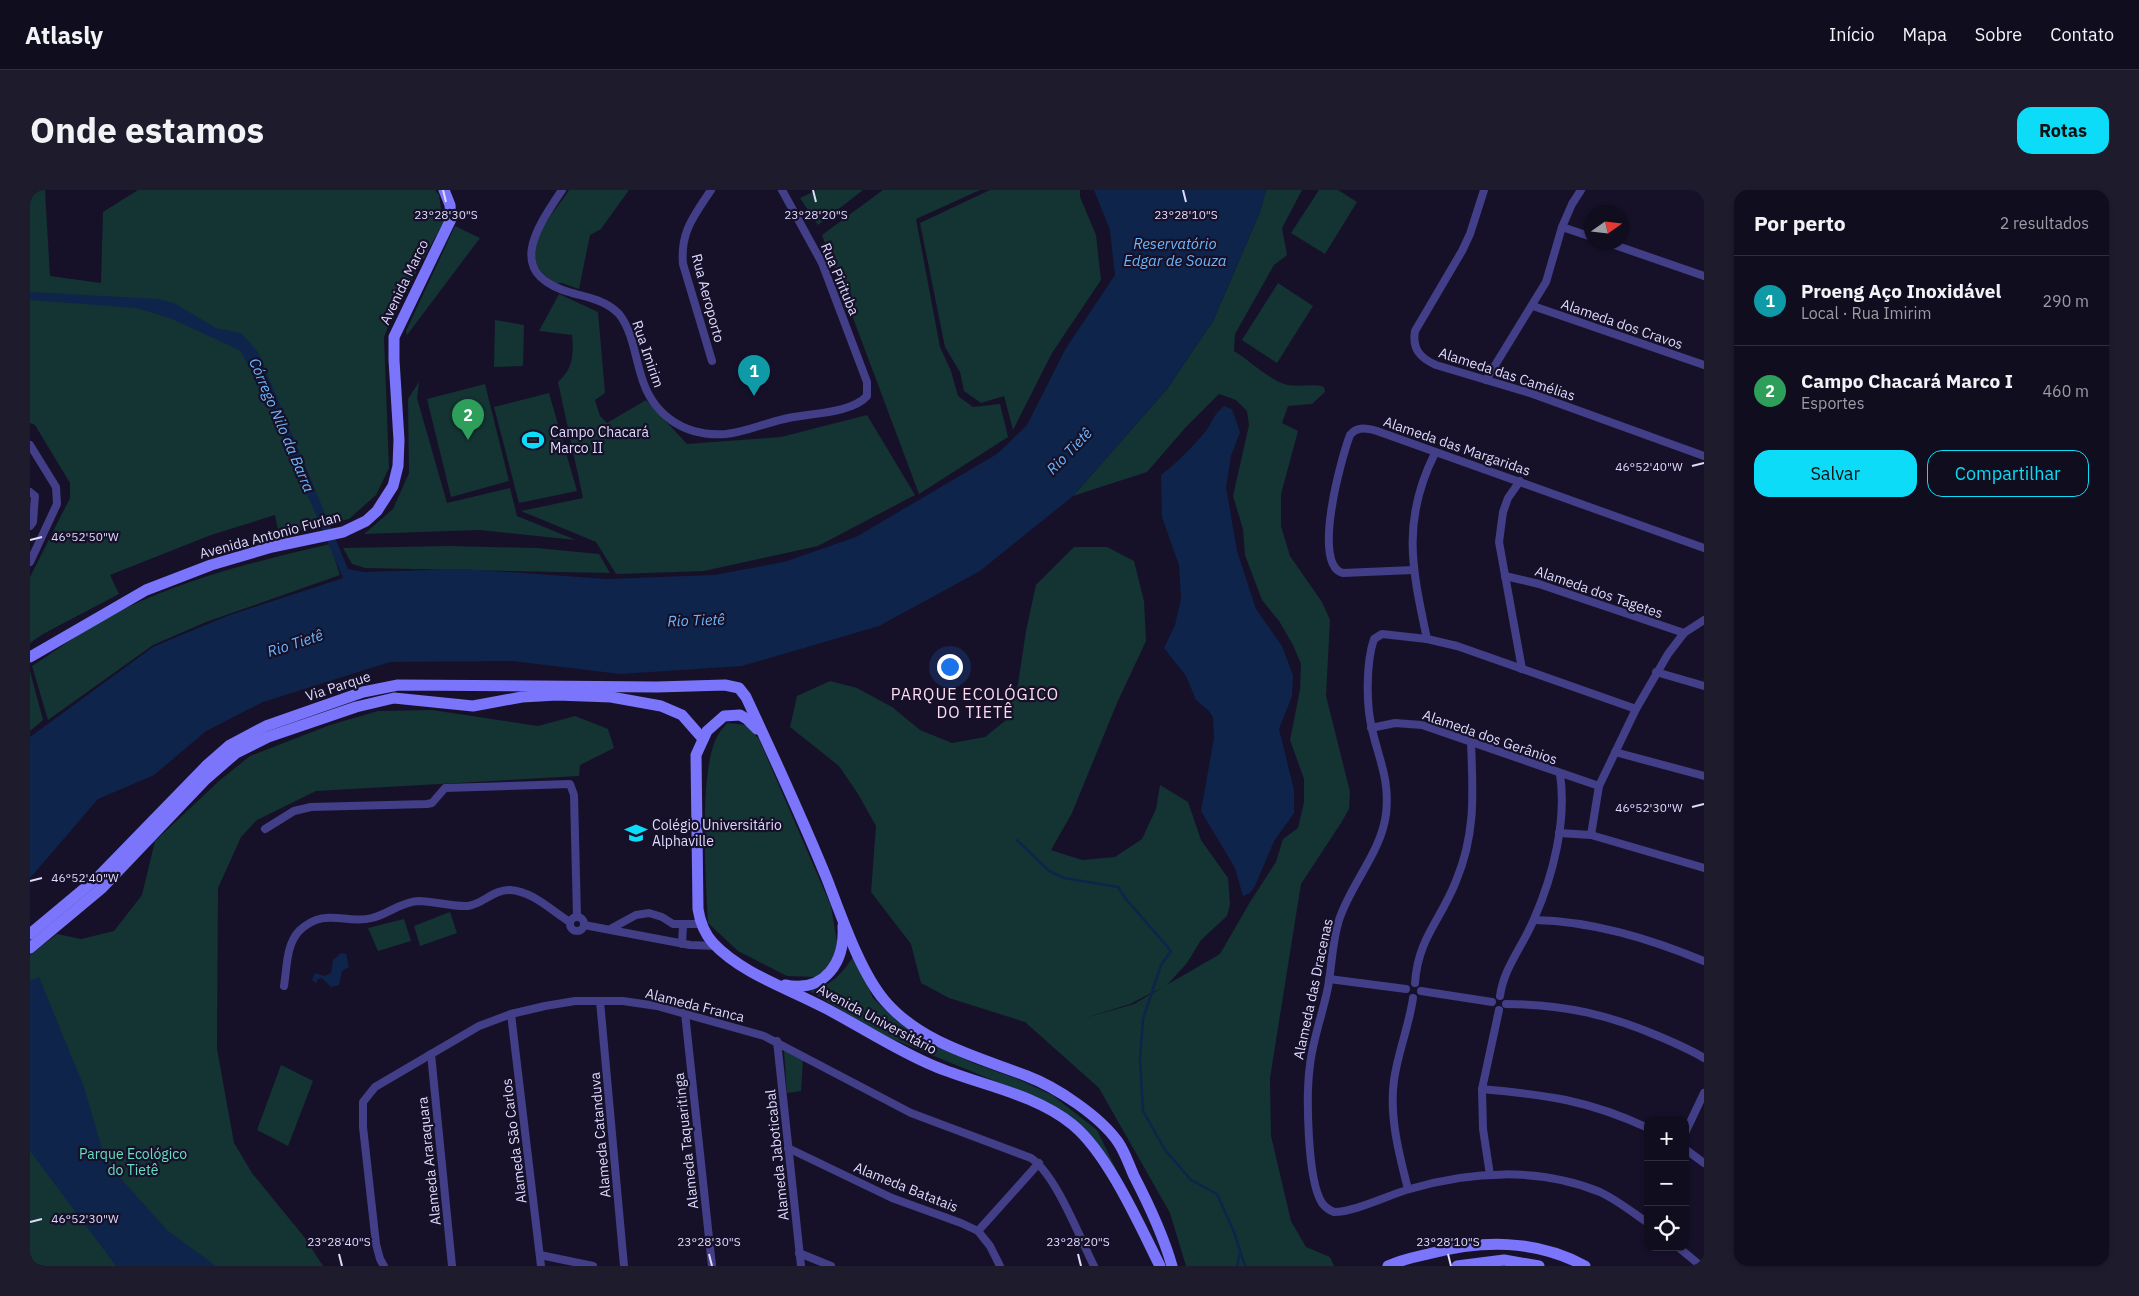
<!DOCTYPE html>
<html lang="pt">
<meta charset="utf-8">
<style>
body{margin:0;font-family:"IBM Plex Sans",sans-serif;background:#1e1b2c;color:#f1f3f6}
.controls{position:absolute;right:15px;bottom:15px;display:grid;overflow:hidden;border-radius:10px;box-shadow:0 1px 4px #0004}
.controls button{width:45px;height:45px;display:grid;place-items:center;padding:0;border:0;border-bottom:1px solid #302d3d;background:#100d1f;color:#f1f3f6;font:25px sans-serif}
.compass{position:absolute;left:1554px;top:15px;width:45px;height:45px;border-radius:50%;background:#100d1f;box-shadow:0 1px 4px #0004;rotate:76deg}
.you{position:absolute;left:919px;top:476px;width:18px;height:18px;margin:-12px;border:4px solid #fff;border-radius:50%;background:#1a73e8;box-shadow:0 0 0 8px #1a73e833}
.badge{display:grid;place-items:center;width:32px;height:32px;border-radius:50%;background:#0cdcf8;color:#fff;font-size:16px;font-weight:700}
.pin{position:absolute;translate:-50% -41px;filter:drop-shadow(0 1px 2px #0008)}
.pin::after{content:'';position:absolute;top:26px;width:18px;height:15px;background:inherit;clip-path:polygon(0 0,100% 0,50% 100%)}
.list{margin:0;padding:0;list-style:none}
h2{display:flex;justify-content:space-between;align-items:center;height:65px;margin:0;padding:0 20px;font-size:21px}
h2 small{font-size:16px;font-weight:400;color:#9c9ca4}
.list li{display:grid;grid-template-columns:32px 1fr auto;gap:15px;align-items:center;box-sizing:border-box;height:90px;padding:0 20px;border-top:1px solid #302d3d}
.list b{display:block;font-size:19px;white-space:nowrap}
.list p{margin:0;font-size:16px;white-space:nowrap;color:#9c9ca4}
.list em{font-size:16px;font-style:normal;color:#9c9ca4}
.actions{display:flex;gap:10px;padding:15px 20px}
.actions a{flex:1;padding:11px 0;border:1px solid #0cdcf8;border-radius:15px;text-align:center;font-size:18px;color:#0cdcf8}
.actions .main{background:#0cdcf8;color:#111}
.icon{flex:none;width:28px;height:28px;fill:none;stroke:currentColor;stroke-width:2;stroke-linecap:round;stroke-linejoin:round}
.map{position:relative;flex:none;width:1674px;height:1076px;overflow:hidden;border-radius:15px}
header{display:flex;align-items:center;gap:30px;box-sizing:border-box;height:70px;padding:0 25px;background:#100d1f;border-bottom:1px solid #302d3d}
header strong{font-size:24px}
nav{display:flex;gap:28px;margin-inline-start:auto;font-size:18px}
.intro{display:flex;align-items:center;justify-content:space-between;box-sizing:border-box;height:120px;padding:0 30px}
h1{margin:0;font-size:35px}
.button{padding:12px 22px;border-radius:15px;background:#0cdcf8;color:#111;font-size:18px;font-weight:700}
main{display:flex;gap:30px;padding:0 30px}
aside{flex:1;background:#100d1f;border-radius:15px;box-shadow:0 1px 4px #0004}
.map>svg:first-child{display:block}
.green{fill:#143333}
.water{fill:#0e244b}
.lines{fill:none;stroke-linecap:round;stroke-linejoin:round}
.stream{stroke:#0e244b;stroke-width:2.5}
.street{stroke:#423e87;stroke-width:8}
.secondary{stroke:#7a75fb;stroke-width:11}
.ticks{fill:none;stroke:#dfdbfe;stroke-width:2}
.labels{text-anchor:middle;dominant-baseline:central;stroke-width:4.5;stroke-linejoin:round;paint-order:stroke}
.street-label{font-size:14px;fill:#dfdbfe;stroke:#161129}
.poi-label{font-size:14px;fill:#dfdbfe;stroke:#161129;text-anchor:start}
.park-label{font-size:14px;fill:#67dec2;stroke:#161129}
.water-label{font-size:15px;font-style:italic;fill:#6cb6fb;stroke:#161129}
.quarter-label{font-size:16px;letter-spacing:1px;fill:#feddf1;stroke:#161129}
.ticks-label{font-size:12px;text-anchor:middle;fill:#dfdbfe;stroke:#161129;stroke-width:4.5;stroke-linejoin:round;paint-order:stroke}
</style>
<header>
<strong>Atlasly</strong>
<nav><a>Início</a><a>Mapa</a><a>Sobre</a><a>Contato</a></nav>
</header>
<div class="intro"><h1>Onde estamos</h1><a class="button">Rotas</a></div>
<main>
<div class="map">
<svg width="1674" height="1076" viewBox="0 0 1674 1076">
<rect width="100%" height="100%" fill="#161129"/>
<!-- green -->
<g class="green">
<path d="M0 0H15L20 86 71 93 73 22 108 0H405L409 5 413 33 363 125 354 147 359 278 346 305 319 329 249 345 245 325 181 345 80 385 89 404 13 444 0 453V387L40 308V293L5 235 0 233Z"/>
<path d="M539 0H599L571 39 560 45 549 99 532 93H525C520 89 514 85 510 80 492 54 526 21 539 0Z"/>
<path d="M787 0H833L788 35 770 8Z"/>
<path d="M853 0H950L886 29 910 157 921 181 928 206 943 217 970 214 978 247 889 304 792 45Z"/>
<path d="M960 0H1050V7L1066 45 1071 90 1022 163 983 240 974 206 951 213 934 201 930 182 915 157 890 33Z"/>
<path d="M1236 0H1272L1252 38 1257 65 1244 75 1205 144 1204 161C1220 171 1236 187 1254 194 1266 198 1282 193 1294 197L1295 202 1282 214 1258 216 1252 233 1268 241 1251 304V336L1260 366 1292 412 1300 430 1296 506 1320 602 1319 619 1311 633 1271 694 1240 888 1241 946 1261 1031 1276 1057 1300 1067 1304 1076H1156L1140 1023 1069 898 995 832 919 808 891 793 881 754 841 702 846 636 828 604 809 576 760 537 767 506 800 491 827 498 862 517 890 540 922 553 955 547 976 530 988 494 996 441 1006 395 1044 357H1077L1104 371 1114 411 1116 451 1087 513 1042 623 1021 660 1052 670 1085 667 1112 649 1126 619 1130 595 1158 612 1171 650 1198 688 1200 714 1197 726 1171 750 1157 773 1137 795 1100 814 1055 828 1104 814 1190 764 1220 712 1246 672 1253 649 1268 638 1274 612V589L1260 550 1270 500 1271 474 1263 455 1249 431 1232 410 1215 365 1213 339 1203 306 1219 235 1217 221 1206 210 1189 204 1156 237 1117 282 1043 306 1137 199 1183 131 1230 22Z"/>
<path d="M1289 0H1308L1327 12 1295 64 1261 43Z"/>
<path d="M425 36 450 48 377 145 376 141Z"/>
<path d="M1248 93 1283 116 1247 173 1212 150Z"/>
<path d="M529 104 568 122 575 203 565 210 570 226 577 233 616 210 657 254 751 247 837 225 885 305 788 356 674 381 586 384 566 352 491 321 553 308 528 192C543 179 544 164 542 145L509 141Z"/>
<path d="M465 130 494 135 493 176 464 177Z"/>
<path d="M389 192 387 208 417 313 480 298 487 326 546 350 450 340 334 344 363 319 379 283 378 209Z"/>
<path d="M455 194 479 291 421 307 397 209Z"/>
<path d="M519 203 547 301 489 313 464 217Z"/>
<path d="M300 354 310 385 176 432 123 455 18 530 2 476C33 456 63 433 96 418 161 387 231 370 300 354Z"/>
<path d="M419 356 507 358 569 364 580 383 335 378 322 374 313 358Z"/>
<path d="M0 481 13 530 0 541Z"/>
<path d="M402 520 508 536 545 526 578 539 584 558 550 575 549 586 286 601 227 630 211 647 188 698 187 859 204 953 222 983 275 1048 293 1076H0V765L27 744 51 749 84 741 112 705 125 651 189 591 220 566 300 535 348 521Z"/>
<path d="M697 533 717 535 729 549 801 716 808 758 796 781 785 787 757 786 708 761 678 733C676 692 668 578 688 545 690 541 694 537 697 533Z"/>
<path d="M420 722 427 743 390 756 384 736Z"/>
<path d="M374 729 381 751 348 761 338 738Z"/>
<path d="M824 765 843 808 868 832 895 850 943 873 990 890 1022 905 1067 940 1119 1047 1061 946 977 896 848 843 780 801C801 796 813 783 824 765Z"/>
<path d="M754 861 773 869 771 901 757 903Z"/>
<path d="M251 875 283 891 258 956 227 940Z"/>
</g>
<!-- water -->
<g class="water">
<path d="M1064 0H1236L1230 22 1183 131 1137 199 1043 306 950 381 849 436 712 476 590 484 482 471 360 472 233 512 176 541 124 585 68 609 0 688V547L123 457 197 426 313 388 245 229 211 161 142 129 107 118 0 110V102L128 109 144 113 186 138 211 143 228 162 318 379 334 382 435 379 577 389 684 385 754 372 826 347 967 264 997 235 1036 158 1085 85 1080 40Z"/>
<path d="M1194 216 1202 219 1210 242 1201 266 1196 297 1207 361 1226 419 1252 456 1263 485 1262 506 1249 539 1264 600V623L1244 651 1225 696 1220 703 1213 706 1205 678 1171 621 1184 548 1183 527 1179 521 1166 510 1156 486 1134 458 1145 435 1151 409 1149 375 1132 327 1131 285C1146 274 1164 255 1176 241 1183 231 1183 225 1194 216Z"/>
<path d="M311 763 316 764 319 777 312 781 309 795 301 797 292 788 288 789 286 793 282 790 285 783 294 786 301 783 303 770Z"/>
<path d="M9 787 54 897 76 972 137 1040 186 1076H86L0 961V791Z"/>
</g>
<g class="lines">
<!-- stream -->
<g class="stream">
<path d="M987 650 1019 681 1034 688 1088 697 1095 708 1141 761 1131 775 1113 829 1110 869 1113 921 1135 960 1161 990 1187 1004 1204 1042 1215 1076"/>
<path d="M1207 1076 1210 1063"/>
</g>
<!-- street -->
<g class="street">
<path d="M532 0C506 39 474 84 542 103 558 107 577 111 589 124 602 140 605 166 611 185 622 225 654 247 696 244 716 242 735 233 754 229 778 223 821 224 837 206V192L792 73 752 0"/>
<path d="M681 0C664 26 650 42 653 74L682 171"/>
<path d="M1454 0 1440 44 1432 61 1385 141C1382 159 1390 168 1406 175L1500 203 1674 266"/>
<path d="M1532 37 1562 47"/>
<path d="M1576 52 1674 86"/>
<path d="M1503 116 1674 175"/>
<path d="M1456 190 1516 92 1532 37 1542 14 1551 0"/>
<path d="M0 255 26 297 27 314 0 372"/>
<path d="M1490 291 1478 308 1473 322 1469 352 1492 479"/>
<path d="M0 302 5 306 3 332 0 336"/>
<path d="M1383 380 1313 383C1281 375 1312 266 1320 245 1327 236 1337 238 1347 241L1674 358"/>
<path d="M1475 386 1509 394 1654 443"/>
<path d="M1397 449C1382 378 1371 331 1405 263"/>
<path d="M1626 482 1674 496"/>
<path d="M1606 519 1427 456 1397 449 1352 444 1344 449C1336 472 1336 515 1342 539 1349 570 1360 590 1356 624 1351 663 1321 693 1309 730 1302 752 1302 775 1298 797 1293 823 1283 848 1280 875 1276 903 1277 990 1292 1013 1295 1017 1299 1020 1304 1022 1325 1022 1358 1005 1380 999 1439 981 1511 977 1570 1002 1587 1010 1602 1022 1618 1033"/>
<path d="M1341 538 1365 533 1392 535 1569 596"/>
<path d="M1585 562 1674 586"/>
<path d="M235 639 264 621 281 617 397 614 402 613 415 598 540 594 544 605 547 727"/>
<path d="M1529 643 1561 645 1674 678"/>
<path d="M1561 645 1569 596 1606 519 1638 464 1654 443 1674 430"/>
<circle cx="547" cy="734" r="7"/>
<path d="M1504 730C1563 731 1620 749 1674 771"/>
<path d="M554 735 660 755 686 756"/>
<path d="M582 738 606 725 619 723 632 727 643 734H670"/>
<path d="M652 754 653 736"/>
<path d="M1299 789 1376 799"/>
<path d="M1385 793C1388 748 1411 730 1426 691 1446 643 1443 603 1441 552"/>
<path d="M254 796C257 778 256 755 269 741 295 716 315 735 342 728 358 724 371 712 388 711 405 711 421 717 438 716 453 714 464 699 480 700 502 701 522 721 540 732"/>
<path d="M1391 801 1462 812"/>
<path d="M1470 806C1474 777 1493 756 1504 729 1523 686 1537 631 1530 584"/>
<path d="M570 811 594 1076"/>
<path d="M1476 814C1534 814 1580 825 1633 848 1647 854 1661 860 1674 868"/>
<path d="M655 823 682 1076"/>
<path d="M481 824 511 1076"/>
<path d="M747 851 771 1076"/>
<path d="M401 864 422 1076"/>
<path d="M1452 899C1517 905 1558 910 1618 938"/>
<path d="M1655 943 1674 903"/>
<path d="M758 958 862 1008 931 1033 948 1041 960 1056 970 1076"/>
<path d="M1655 959 1674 973"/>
<path d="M1460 985 1453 939 1452 899 1469 820"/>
<path d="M1378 999C1369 964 1359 926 1364 890 1368 862 1379 836 1383 808"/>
<path d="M948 1041 1009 973"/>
<path d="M1648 1057 1671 1076"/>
<path d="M769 1063 801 1076"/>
<path d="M510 1065 563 1076"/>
<path d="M354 1076 350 1069 346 1054 333 937V912L345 897 449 836 481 824 515 816 545 811H593L627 816 734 846 881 923 1001 968C1026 985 1049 1046 1064 1076"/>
</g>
<!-- secondary -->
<g class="secondary">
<path d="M0 467 116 400 181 375 242 357 313 342 336 331 347 321 363 296 368 276 369 250 364 170V147L421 29 420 15 414 0"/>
<path d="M727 539 717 529 710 525 694 526 677 541 666 565 668 719C670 732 674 743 683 753 712 784 760 799 797 819 833 838 866 860 904 876 949 895 1004 903 1043 935 1078 964 1109 1034 1130 1076"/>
<path d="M0 744 67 688 176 576 200 555 236 536 333 502 368 495 627 497 695 495 709 498 716 507C744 567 772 628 797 689 811 725 830 782 855 811 891 853 948 867 997 886 1026 897 1070 926 1088 952 1095 962 1099 975 1104 986 1119 1015 1133 1044 1142 1076"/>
<path d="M0 758 72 698 176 589 206 563 238 547 326 517 364 508 443 516 492 507 527 505 581 507 631 516 652 525 673 549"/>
<path d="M755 795C795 803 815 772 813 736"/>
<path d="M1358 1076C1370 1070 1385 1067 1398 1064 1452 1050 1505 1049 1555 1076"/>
<path d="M1427 1076 1474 1070 1509 1076"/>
</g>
</g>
<!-- ticks -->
<path class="ticks" d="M413 0 416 12M783 0 786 12M1153 0 1156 12M1662 276 1674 273M0 350 12 347M1662 617 1674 614M0 691 12 688M0 1032 12 1029M309 1064 312 1076M679 1064 682 1076M1048 1064 1051 1076M1418 1064 1421 1076"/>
<!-- icons -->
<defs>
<g id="stadium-bare" transform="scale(1.725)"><path d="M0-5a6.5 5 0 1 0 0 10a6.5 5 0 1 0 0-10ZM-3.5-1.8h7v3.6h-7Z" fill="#0cdcf8" stroke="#161129" stroke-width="2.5" paint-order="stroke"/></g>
<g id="school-bare" transform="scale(1.725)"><path d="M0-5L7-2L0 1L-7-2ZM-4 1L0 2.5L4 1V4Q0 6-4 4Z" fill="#0cdcf8" stroke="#161129" stroke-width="2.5" paint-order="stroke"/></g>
</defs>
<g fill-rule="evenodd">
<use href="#stadium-bare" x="503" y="250"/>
<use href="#school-bare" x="606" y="643"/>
</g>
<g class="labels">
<!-- street labels -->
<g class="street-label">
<text transform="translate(810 89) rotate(67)">Rua Pirituba</text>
<text transform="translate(374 92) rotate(-64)">Avenida Marco</text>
<text transform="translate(678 108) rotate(75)">Rua Aeroporto</text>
<text transform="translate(1592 134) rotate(19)">Alameda dos Cravos</text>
<text transform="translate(618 164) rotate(71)">Rua Imirim</text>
<text transform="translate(1477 184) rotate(18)">Alameda das Camélias</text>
<text transform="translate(1427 256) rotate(19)">Alameda das Margaridas</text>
<text transform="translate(240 345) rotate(-15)">Avenida Antonio Furlan</text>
<text transform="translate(1569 402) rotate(19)">Alameda dos Tagetes</text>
<text transform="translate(308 496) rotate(-18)">Via Parque</text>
<text transform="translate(1460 547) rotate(19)">Alameda dos Gerânios</text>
<text transform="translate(1283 799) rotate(-78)">Alameda das Dracenas</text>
<text transform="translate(665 815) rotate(14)">Alameda Franca</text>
<text transform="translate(847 829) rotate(28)">Avenida Universitário</text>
<text transform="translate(570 945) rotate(-95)">Alameda Catanduva</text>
<text transform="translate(484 951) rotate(-97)">Alameda São Carlos</text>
<text transform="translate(656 951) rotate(-96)">Alameda Taquaritinga</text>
<text transform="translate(747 965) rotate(-96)">Alameda Jaboticabal</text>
<text transform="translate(399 971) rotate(-96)">Alameda Araraquara</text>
<text transform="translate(876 997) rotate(22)">Alameda Batatais</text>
</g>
<!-- poi labels -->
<g class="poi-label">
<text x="520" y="242">Campo Chacará<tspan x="520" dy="16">Marco II</tspan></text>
<text x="622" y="635">Colégio Universitário<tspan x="622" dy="16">Alphaville</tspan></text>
</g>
<!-- park labels -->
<g class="park-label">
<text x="103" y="964">Parque Ecológico<tspan x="103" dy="16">do Tietê</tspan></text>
</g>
<!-- water labels -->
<g class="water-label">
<text x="1145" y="53">Reservatório<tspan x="1145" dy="17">Edgar de Souza</tspan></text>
<text transform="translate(252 235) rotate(67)">Córrego Nilo da Barra</text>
<text transform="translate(1039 261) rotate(-46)">Rio Tietê</text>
<text transform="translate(666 430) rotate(-2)">Rio Tietê</text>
<text transform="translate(265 453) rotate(-18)">Rio Tietê</text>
</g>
<!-- quarter labels -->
<g class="quarter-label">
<text x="945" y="504">PARQUE ECOLÓGICO<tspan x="945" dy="18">DO TIETÊ</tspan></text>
</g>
</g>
<g class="ticks-label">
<text x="416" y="29">23°28'30"S</text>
<text x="786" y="29">23°28'20"S</text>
<text x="1156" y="29">23°28'10"S</text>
<text x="1619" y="281">46°52'40"W</text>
<text x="55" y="351">46°52'50"W</text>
<text x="1619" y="622">46°52'30"W</text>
<text x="55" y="692">46°52'40"W</text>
<text x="55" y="1033">46°52'30"W</text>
<text x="309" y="1056">23°28'40"S</text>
<text x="679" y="1056">23°28'30"S</text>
<text x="1048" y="1056">23°28'20"S</text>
<text x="1418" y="1056">23°28'10"S</text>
</g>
</svg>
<div class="controls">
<button>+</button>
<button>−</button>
<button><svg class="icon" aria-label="locate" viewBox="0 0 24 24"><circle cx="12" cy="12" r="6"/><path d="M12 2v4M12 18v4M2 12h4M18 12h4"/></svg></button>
</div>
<svg class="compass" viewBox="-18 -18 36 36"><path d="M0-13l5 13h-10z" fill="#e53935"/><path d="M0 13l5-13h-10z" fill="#9c9ca4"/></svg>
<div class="you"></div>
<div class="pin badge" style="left:724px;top:206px;background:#0f9aa8">1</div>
<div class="pin badge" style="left:438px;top:250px;background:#2e9e5b">2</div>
</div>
<aside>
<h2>Por perto<small>2 resultados</small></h2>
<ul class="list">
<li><span class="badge" style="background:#0f9aa8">1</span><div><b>Proeng Aço Inoxidável</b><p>Local · Rua Imirim</p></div><em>290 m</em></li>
<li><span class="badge" style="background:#2e9e5b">2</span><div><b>Campo Chacará Marco I</b><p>Esportes</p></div><em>460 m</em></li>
</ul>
<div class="actions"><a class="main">Salvar</a><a>Compartilhar</a></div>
</aside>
</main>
